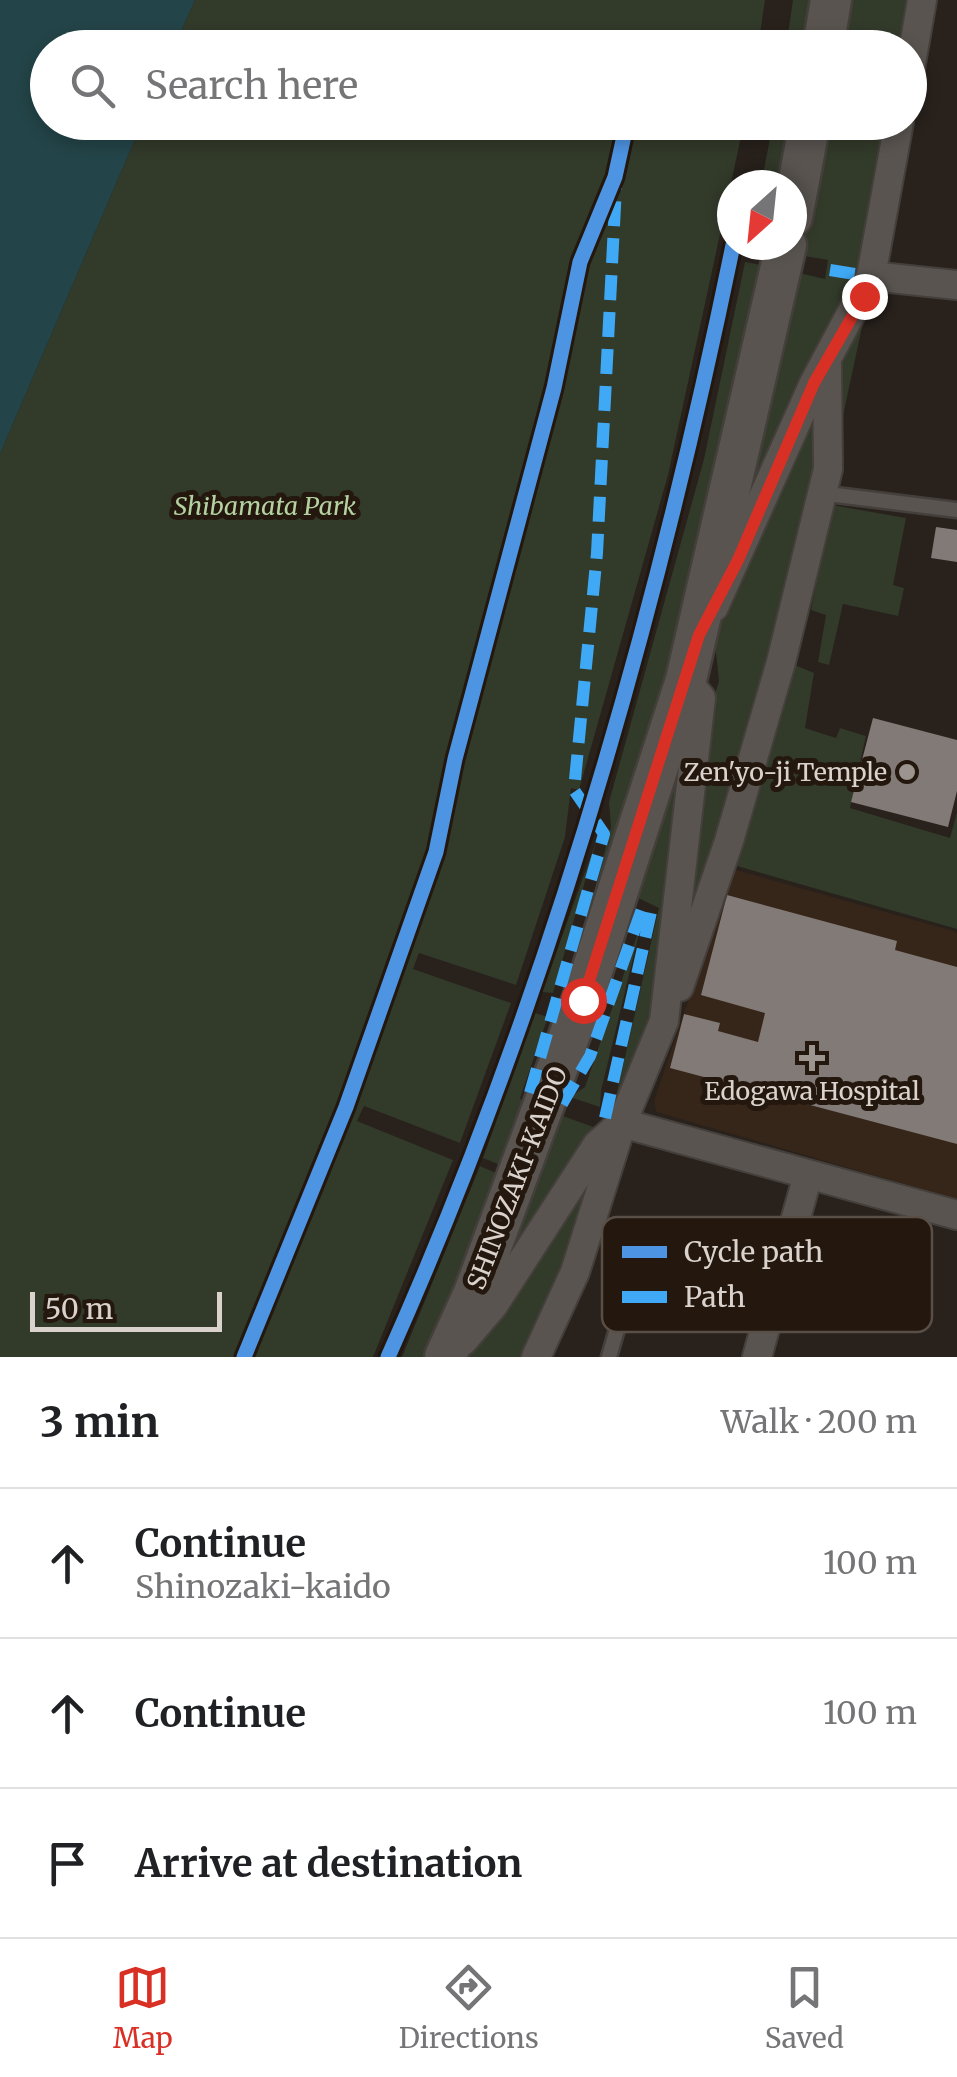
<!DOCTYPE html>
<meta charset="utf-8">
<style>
body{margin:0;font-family:Merriweather,serif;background:#f6f6f6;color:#202124}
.compass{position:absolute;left:717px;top:170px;width:90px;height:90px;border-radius:50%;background:#fff;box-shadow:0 5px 15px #0003;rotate:207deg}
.scale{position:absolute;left:30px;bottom:25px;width:192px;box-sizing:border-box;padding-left:10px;border:5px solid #dad2cc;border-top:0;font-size:28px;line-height:35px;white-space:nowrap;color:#dad2cc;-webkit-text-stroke:8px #23170e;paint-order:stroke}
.stop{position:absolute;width:30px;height:30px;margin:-22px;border:8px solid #d93025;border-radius:50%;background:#fff}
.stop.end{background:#d93025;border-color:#fff;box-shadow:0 2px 10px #0008}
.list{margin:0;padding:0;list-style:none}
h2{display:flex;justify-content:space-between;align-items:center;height:130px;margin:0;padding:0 40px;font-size:42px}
h2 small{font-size:32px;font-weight:400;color:#757577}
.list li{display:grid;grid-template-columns:65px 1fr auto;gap:30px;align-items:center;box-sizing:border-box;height:150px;padding:0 40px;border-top:2px solid #e0e0e0}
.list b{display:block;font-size:38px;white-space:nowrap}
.list p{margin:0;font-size:32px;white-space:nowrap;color:#757577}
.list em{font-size:32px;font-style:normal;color:#757577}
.icon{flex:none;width:55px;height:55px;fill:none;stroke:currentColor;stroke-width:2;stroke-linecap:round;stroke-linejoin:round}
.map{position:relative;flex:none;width:957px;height:1357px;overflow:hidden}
.search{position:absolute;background:#fff;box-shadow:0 5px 15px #0003;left:30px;right:30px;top:30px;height:110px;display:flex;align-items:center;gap:25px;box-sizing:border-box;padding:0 35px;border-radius:55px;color:#757577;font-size:38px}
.sheet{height:580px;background:#fff}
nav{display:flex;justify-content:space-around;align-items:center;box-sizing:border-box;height:140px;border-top:2px solid #e0e0e0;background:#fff;font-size:28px;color:#757577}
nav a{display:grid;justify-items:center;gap:5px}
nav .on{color:#d93025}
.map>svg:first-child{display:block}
.built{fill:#362519}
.green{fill:#323a2a}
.water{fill:#234448}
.building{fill:#817a76}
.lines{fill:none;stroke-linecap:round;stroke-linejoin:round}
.lane-casing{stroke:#443f3b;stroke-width:19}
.street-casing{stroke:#443f3b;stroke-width:32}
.secondary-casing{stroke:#443f3b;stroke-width:45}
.lane{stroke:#595450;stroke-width:14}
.street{stroke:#595450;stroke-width:28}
.secondary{stroke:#595450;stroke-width:40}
.quiet{stroke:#3fa9f5;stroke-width:12;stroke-dasharray:25 12;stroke-linecap:butt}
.cycleway-casing{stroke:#23170e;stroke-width:21}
.cycleway{stroke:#4d94e3;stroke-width:15}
.route{stroke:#d93025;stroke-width:12}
.poi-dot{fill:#9c948e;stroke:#23170e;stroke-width:4}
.labels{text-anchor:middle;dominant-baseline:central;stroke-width:10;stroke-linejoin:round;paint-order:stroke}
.park-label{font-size:25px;font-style:italic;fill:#b4d2a1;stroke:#23170e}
.poi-label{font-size:25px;fill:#dad2cc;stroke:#23170e;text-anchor:end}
.street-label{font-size:25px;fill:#dad2cc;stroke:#23170e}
.key{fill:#23170e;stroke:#5a4f47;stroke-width:2.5}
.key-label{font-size:28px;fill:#dad2cc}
</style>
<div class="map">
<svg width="957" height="1357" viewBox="0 0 957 1357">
<rect width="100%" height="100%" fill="#28211c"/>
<!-- built -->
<path class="built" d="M733 869 957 932V1199L656 1112 654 1101Z"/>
<!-- green -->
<g class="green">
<path d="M195 0H765L758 47H174Z"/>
<path d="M793 0H816L807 47 786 48Z"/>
<path d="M844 0H910L901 47 836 48Z"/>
<path d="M142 123H744L668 475 579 790 571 788 565 837 516 985 419 953 413 969 511 1003 460 1143 364 1106 357 1121 453 1160 373 1357H0V454Z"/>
<path d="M773 123H794L782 185H761Z"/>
<path d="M823 123H887L861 269 847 267V278L861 282 736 541 795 272 825 279 828 260 799 255Z"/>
<path d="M745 262 767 266 663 692 575 965 611 827 609 802 704 459Z"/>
<path d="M868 299 841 425 836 365Z"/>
<path d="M821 385 822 459 774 654 678 969 704 730 719 681 714 634Z"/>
<path d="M832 505 906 518 893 585 904 588 898 616 843 604 829 665 818 662 826 615 811 610Z"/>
<path d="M795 665 814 673 805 728 836 738 840 728 866 736 850 808 950 838 957 812V929L737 866Z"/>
<path d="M688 721 662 909 654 1026 615 1101 659 908 638 898 635 891Z"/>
<path d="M597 839 553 993 542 992Z"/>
<path d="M642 921 601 1091 600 1107 570 1097 585 1087Z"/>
<path d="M535 1013 548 1017 520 1098 525 1105 500 1165 483 1158Z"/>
<path d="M563 1116 596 1128 500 1278Z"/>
<path d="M599 1152 584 1214 527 1357H468Z"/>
<path d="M480 1166 498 1174 425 1357H402Z"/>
</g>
<!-- water -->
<path class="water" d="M0 0H195L174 47 48 48V122L142 123 0 454Z"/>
<!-- building -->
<g class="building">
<path d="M936 527 957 530V562L931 558Z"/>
<path d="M873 718 957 740V791L948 827 851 802Z"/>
<path d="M727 895 897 941 895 950 957 967V1144L670 1068 684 1014 720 1023 718 1031 758 1042 765 1013 701 995Z"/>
</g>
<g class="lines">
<!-- lane casing -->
<g class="lane-casing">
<g id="lane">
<path d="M820 493 957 510"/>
<path d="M609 1357 631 1281"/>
</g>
</g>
<!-- street casing -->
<g class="street-casing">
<g id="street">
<path d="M910 69 922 0"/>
<path d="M871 276 899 122"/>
<path d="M714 607 814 383 871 276 957 285"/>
<path d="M679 987 729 841 781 662 828 469 827 365"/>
<path d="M463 1341 493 1306 597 1145 622 1123 957 1215"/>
<path d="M536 1357 575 1272 622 1123 664 1021 701 698 686 680"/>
<path d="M757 1357 808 1175"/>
</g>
</g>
<!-- secondary casing -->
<g class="secondary-casing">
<g id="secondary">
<path d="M823 48 831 0"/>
<path d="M792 217 810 122"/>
<path d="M445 1357 474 1293 583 999 686 680 786 245"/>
</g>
</g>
<!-- lane -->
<use href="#lane" class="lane"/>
<!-- street -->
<use href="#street" class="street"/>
<!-- secondary -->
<use href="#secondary" class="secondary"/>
<!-- quiet -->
<g class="quiet">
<path d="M830 270 861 275"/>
<path d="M530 1093 604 834 574 790 597 553 616 187"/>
<path d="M562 1104 590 1056 642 909 651 912 605 1118"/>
</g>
<!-- cycleway casing -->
<g class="cycleway-casing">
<g id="cycleway">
<path d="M244 1357 346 1107 436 852 455 759 554 388 580 262 615 177 627 122"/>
<path d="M388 1357C545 1006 656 621 733 245"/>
</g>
</g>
<!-- cycleway -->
<use href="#cycleway" class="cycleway"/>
</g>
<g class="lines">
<!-- route -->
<path class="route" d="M583 1000 699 635 738 560 814 383 864 296"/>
</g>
<!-- markers -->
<g class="poi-dot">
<circle cx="907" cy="772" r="10"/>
<path d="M807 1043h10v10h10v10h-10v10h-10v-10h-10v-10h10z"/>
</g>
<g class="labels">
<!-- park labels -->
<g class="park-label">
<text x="265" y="506">Shibamata Park</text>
</g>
<!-- poi labels -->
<g class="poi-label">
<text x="887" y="772">Zen'yo-ji Temple</text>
<text x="812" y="1091" text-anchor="middle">Edogawa Hospital</text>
</g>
<!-- street labels -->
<g class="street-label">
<text transform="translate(517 1178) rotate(-69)">SHINOZAKI-KAIDO</text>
</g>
</g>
<!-- legend -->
<rect x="602" y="1217" width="330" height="115" rx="15" class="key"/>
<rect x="622" y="1246" width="45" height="12" fill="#4d94e3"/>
<rect x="622" y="1291" width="45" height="12" fill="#3fa9f5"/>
<g class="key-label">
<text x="684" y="1262">Cycle path</text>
<text x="684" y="1307">Path</text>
</g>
</svg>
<svg class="compass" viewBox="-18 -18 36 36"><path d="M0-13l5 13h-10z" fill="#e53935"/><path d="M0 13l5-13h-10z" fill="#757577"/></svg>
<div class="scale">50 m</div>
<div class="stop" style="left:583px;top:1000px"></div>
<div class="stop end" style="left:864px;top:296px"></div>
<div class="search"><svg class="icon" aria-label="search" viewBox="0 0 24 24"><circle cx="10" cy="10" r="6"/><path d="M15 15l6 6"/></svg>Search here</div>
</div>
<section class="sheet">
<h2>3 min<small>Walk · 200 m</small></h2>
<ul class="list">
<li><svg class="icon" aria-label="ahead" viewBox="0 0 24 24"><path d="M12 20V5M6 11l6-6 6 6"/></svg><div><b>Continue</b><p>Shinozaki-kaido</p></div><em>100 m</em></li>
<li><svg class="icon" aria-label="ahead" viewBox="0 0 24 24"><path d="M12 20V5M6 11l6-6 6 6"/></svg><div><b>Continue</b></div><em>100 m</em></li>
<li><svg class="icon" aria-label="arrive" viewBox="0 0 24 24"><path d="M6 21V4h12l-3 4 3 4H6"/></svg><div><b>Arrive at destination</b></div></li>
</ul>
</section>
<nav>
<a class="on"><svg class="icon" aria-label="map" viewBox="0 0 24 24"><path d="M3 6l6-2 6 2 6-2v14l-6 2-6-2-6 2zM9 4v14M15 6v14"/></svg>Map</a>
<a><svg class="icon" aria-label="directions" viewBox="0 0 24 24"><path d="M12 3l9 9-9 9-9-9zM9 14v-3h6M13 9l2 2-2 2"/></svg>Directions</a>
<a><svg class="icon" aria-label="saved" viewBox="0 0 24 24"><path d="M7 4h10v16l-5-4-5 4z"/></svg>Saved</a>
</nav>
